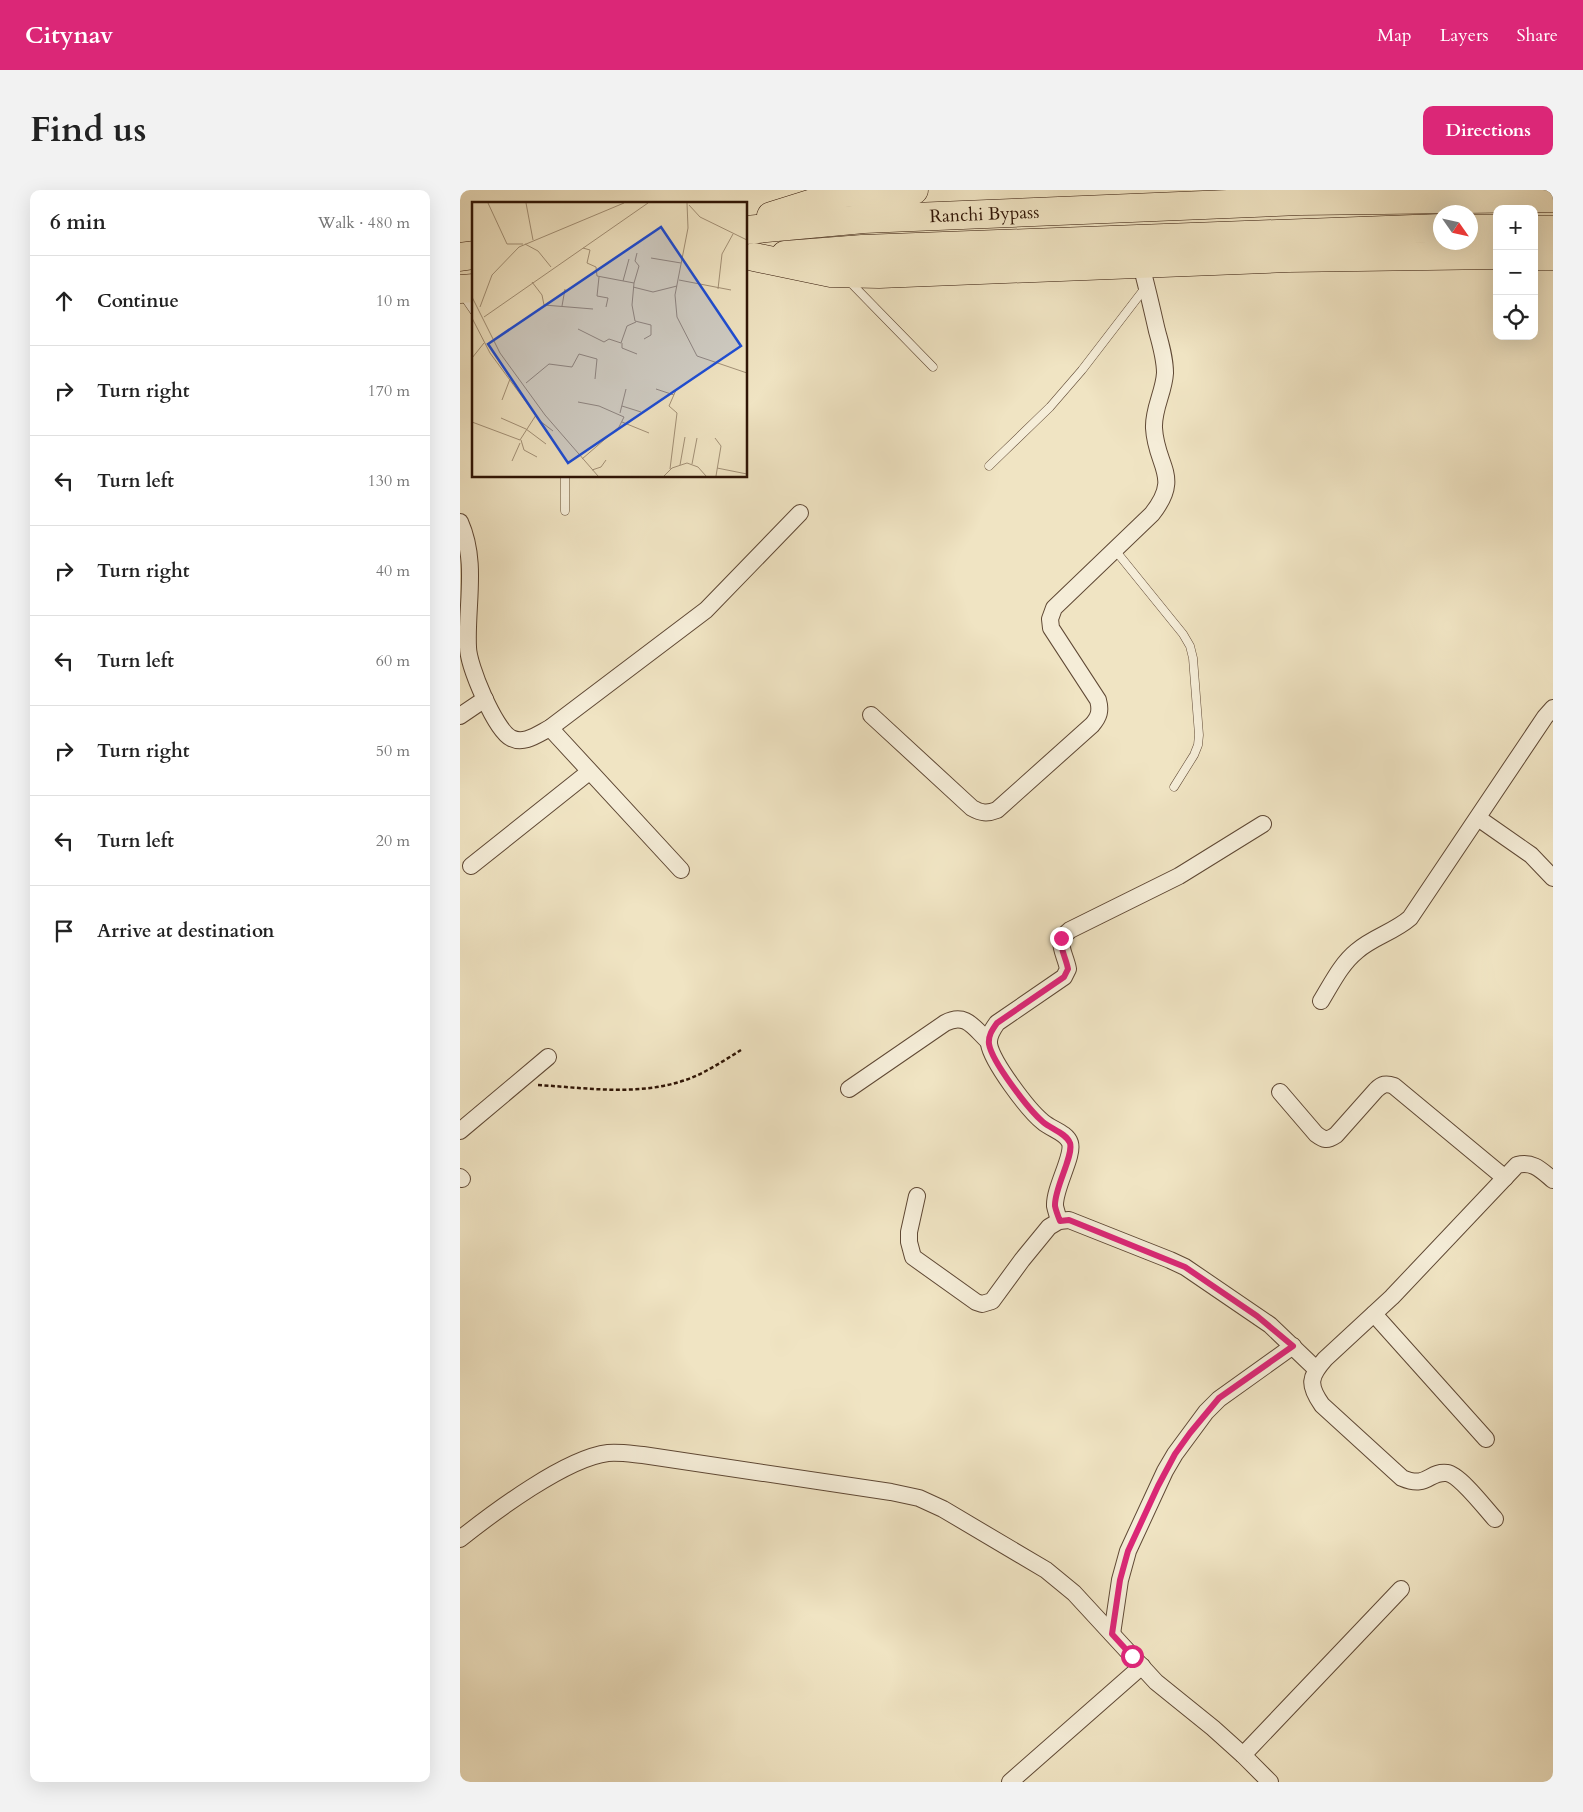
<!DOCTYPE html>
<meta charset="utf-8">
<style>
body{margin:0;font-family:Cardo,serif;background:#f2f2f2;color:#222}
.controls{position:absolute;right:15px;top:15px;display:grid;overflow:hidden;border-radius:10px;box-shadow:0 5px 20px #0002}
.controls button{width:45px;height:45px;display:grid;place-items:center;padding:0;border:0;border-bottom:1px solid #e0e0e0;background:#fff;color:#222;font:25px sans-serif}
.compass{position:absolute;left:973px;top:15px;width:45px;height:45px;border-radius:50%;background:#fff;box-shadow:0 5px 20px #0002;rotate:124deg}
.stop{position:absolute;width:15px;height:15px;margin:-11px;border:4px solid #db2777;border-radius:50%;background:#fff}
.stop.end{background:#db2777;border-color:#fff;box-shadow:0 1px 5px #0008}
.list{margin:0;padding:0;list-style:none}
h2{display:flex;justify-content:space-between;align-items:center;height:65px;margin:0;padding:0 20px;font-size:21px}
h2 small{font-size:16px;font-weight:400;color:#767676}
.list li{display:grid;grid-template-columns:32px 1fr auto;gap:15px;align-items:center;box-sizing:border-box;height:90px;padding:0 20px;border-top:1px solid #e0e0e0}
.list b{display:block;font-size:19px;white-space:nowrap}
.list em{font-size:16px;font-style:normal;color:#767676}
.icon{flex:none;width:28px;height:28px;fill:none;stroke:currentColor;stroke-width:2;stroke-linecap:round;stroke-linejoin:round}
.map{position:relative;flex:none;width:1093px;height:1592px;overflow:hidden;border-radius:10px}
header{display:flex;align-items:center;gap:30px;box-sizing:border-box;height:70px;padding:0 25px;background:#db2777;color:#fff}
header strong{font-size:24px}
nav{display:flex;gap:28px;margin-inline-start:auto;font-size:18px}
.intro{display:flex;align-items:center;justify-content:space-between;box-sizing:border-box;height:120px;padding:0 30px}
h1{margin:0;font-size:35px}
.button{padding:12px 22px;border-radius:10px;background:#db2777;color:#fff;font-size:18px;font-weight:700}
main{display:flex;gap:30px;padding:0 30px}
aside{flex:1;background:#fff;border-radius:10px;box-shadow:0 5px 20px #0002}
.map>svg:first-child{display:block}
.lines{fill:none;stroke-linecap:round;stroke-linejoin:round}
.lane-casing{stroke:#5f4834;stroke-width:9}
.street-casing{stroke:#5f4834;stroke-width:18}
.highway-casing{stroke:#2f1405;stroke-width:29}
.path{stroke:#2f1405;stroke-width:2.5;stroke-dasharray:4 2.5;stroke-linecap:butt}
.lane{stroke:#f5edd8;stroke-width:8}
.street{stroke:#f5edd8;stroke-width:16}
.highway{stroke:#f0e4c3;stroke-width:28}
.route{stroke:#db2777;stroke-width:6}
.labels{text-anchor:middle;dominant-baseline:central;stroke-width:4.5;stroke-linejoin:round;paint-order:stroke}
.street-label{font-size:18px;fill:#2f1405;stroke:#f5edd8}
.inset-road{fill:none;stroke:#a39177;stroke-width:1}
.view{fill:#1d4ed8;fill-opacity:0.15;stroke:#1d4ed8;stroke-width:2.5}
.inset-edge{fill:none;stroke:#2f1405;stroke-width:2.5}
</style>
<header>
<strong>Citynav</strong>
<nav><a>Map</a><a>Layers</a><a>Share</a></nav>
</header>
<div class="intro"><h1>Find us</h1><a class="button">Directions</a></div>
<main>
<aside>
<h2>6 min<small>Walk · 480 m</small></h2>
<ul class="list">
<li><svg class="icon" aria-label="ahead" viewBox="0 0 24 24"><path d="M12 20V5M6 11l6-6 6 6"/></svg><div><b>Continue</b></div><em>10 m</em></li>
<li><svg class="icon" aria-label="right" viewBox="0 0 24 24"><path d="M7 20v-9h11M14 6l5 5-5 5"/></svg><div><b>Turn right</b></div><em>170 m</em></li>
<li><svg class="icon" aria-label="left" viewBox="0 0 24 24"><path d="M17 20v-9H6M10 6l-5 5 5 5"/></svg><div><b>Turn left</b></div><em>130 m</em></li>
<li><svg class="icon" aria-label="right" viewBox="0 0 24 24"><path d="M7 20v-9h11M14 6l5 5-5 5"/></svg><div><b>Turn right</b></div><em>40 m</em></li>
<li><svg class="icon" aria-label="left" viewBox="0 0 24 24"><path d="M17 20v-9H6M10 6l-5 5 5 5"/></svg><div><b>Turn left</b></div><em>60 m</em></li>
<li><svg class="icon" aria-label="right" viewBox="0 0 24 24"><path d="M7 20v-9h11M14 6l5 5-5 5"/></svg><div><b>Turn right</b></div><em>50 m</em></li>
<li><svg class="icon" aria-label="left" viewBox="0 0 24 24"><path d="M17 20v-9H6M10 6l-5 5 5 5"/></svg><div><b>Turn left</b></div><em>20 m</em></li>
<li><svg class="icon" aria-label="arrive" viewBox="0 0 24 24"><path d="M6 21V4h12l-3 4 3 4H6"/></svg><div><b>Arrive at destination</b></div></li>
</ul>
</aside>
<div class="map">
<svg width="1093" height="1592" viewBox="0 0 1093 1592">
<rect width="100%" height="100%" fill="#f0e4c3"/>
<filter id="stains"><feTurbulence type="fractalNoise" baseFrequency=".004" numOctaves="4"/><feColorMatrix values="0 0 0 0 .2 0 0 0 0 .09 0 0 0 0 .02 0 0 0 .5 -.17"/></filter>
<radialGradient id="worn" r=".72"><stop offset=".6" stop-color="#630" stop-opacity="0"/><stop offset="1" stop-color="#630" stop-opacity=".3"/></radialGradient>
<g class="lines">
<!-- lane casing -->
<g class="lane-casing">
<g id="lane">
<path d="M389 91 473 177"/>
<path d="M3 105 14 121"/>
<path d="M529 276 590 217 622 180 685 98"/>
<path d="M105 286V321"/>
<path d="M655 360 723 444 730 456 733 468 739 545 738 555 734 565 714 597"/>
</g>
</g>
<!-- street casing -->
<g class="street-casing">
<g id="street">
<path d="M0 332C18 372 6 415 8 457 8 475 35 540 51 548 64 555 78 544 90 538L246 420 340 323"/>
<path d="M411 525 512 618C521 623 527 624 537 620L632 535C639 527 641 521 638 510L591 438 590 429 594 418 692 324C722 286 696 277 694 238 693 219 704 202 705 183 705 169 701 155 697 141 692 119 687 97 681 75"/>
<path d="M0 526 25 509"/>
<path d="M90 538 221 680"/>
<path d="M1018 628 1071 665 1093 688"/>
<path d="M11 676 129 582"/>
<path d="M861 811C872 793 881 774 897 761 913 747 934 742 950 728L1085 527 1093 518"/>
<path d="M389 899 485 833C506 822 514 838 529 852"/>
<path d="M820 902 856 944C864 950 867 951 876 945L916 900C922 894 926 893 934 896L1045 988"/>
<path d="M0 941 88 867"/>
<path d="M0 987 2 989"/>
<path d="M457 1006 449 1042V1052L453 1067 516 1112 522 1114 532 1111 562 1070 589 1037 599 1031 609 1030 710 1070 725 1077 810 1135 856 1179"/>
<path d="M599 1031C598 1026 596 1021 595 1016 594 998 614 966 610 953 607 943 591 939 583 932 568 920 532 872 529 854 528 846 532 840 537 833L604 787 608 779C606 768 600 759 601 748L610 740 719 686 803 634"/>
<path d="M914 1124 1026 1249"/>
<path d="M1035 1329C1025 1318 1000 1285 987 1283 968 1281 968 1299 942 1288L862 1215C848 1195 849 1187 865 1169L932 1107 1057 975C1073 971 1081 980 1093 990"/>
<path d="M0 1349C34 1322 106 1268 148 1263 160 1262 172 1264 183 1265L431 1302 459 1308 483 1319 586 1380 614 1403 696 1492 753 1538 783 1565 810 1592"/>
<path d="M652 1444 660 1390 668 1361 705 1281 715 1264 746 1222 759 1209 833 1156"/>
<path d="M783 1565 941 1399"/>
<path d="M550 1592 682 1476"/>
</g>
</g>
<!-- highway casing -->
<g class="highway-casing">
<g id="highway">
<path d="M311 26 385 3 454 0"/>
<path d="M1011 39H1037"/>
<path id="s1" d="M286 40 404 29 840 11 1093 8"/>
<path d="M1074 40H1093"/>
<path d="M325 65 402 59 981 38"/>
<path d="M1074 66H1093"/>
<path d="M0 67 14 65"/>
<path d="M294 67 371 83 419 84 828 68 1037 65"/>
<path d="M0 99 14 98"/>
</g>
</g>
<!-- path -->
<path class="path" d="M78 895C129 898 182 907 231 888 248 881 265 870 281 860"/>
<!-- lane -->
<use href="#lane" class="lane"/>
<!-- street -->
<use href="#street" class="street"/>
<!-- highway -->
<use href="#highway" class="highway"/>
</g>
<g class="lines">
<!-- route -->
<path class="route" d="M601 748C600 759 606 768 608 779L604 787 537 833C532 840 528 846 529 854 532 872 569 920 583 932 591 939 606 943 610 953 614 966 594 998 595 1016 596 1021 598 1026 600 1031L609 1030 619 1034 725 1077 797 1126 833 1156 759 1208 730 1243 715 1264 698 1296 668 1361 660 1390 652 1444 672 1466"/>
</g>
<g class="labels">
<!-- street labels -->
<g class="street-label">
<text stroke="none"><textPath href="#s1" startOffset="239">Ranchi Bypass</textPath></text>
</g>
</g>
<!-- overview -->
<g transform="translate(12 12)">
<rect width="275" height="275" fill="#f0e4c3"/>
<path class="inset-road" d="M16 1 35 42H51M54 1 61 38M215 1 216 26 203 93 205 115 225 154 275 171M217 3 228 15 275 38M53 42 66 49 79 65M111 46 118 48 115 61 124 65 125 74 162 81 167 64 163 59 165 51M179 56 209 61M127 75 125 94 136 96 134 105M207 78 259 88M151 79 157 57M60 80 70 93 72 103 121 107M162 81 160 103 163 119 179 123V133L172 137M161 85 181 90 205 84M246 87 250 52 261 32M0 95 28 151 73 213 126 274M90 104 93 87M8 105 20 73 47 45 152 1M12 115 176 1M0 116 18 151 68 219 81 229M106 127 132 140 137 137 149 141 155 124 164 120M150 141V146L165 152M0 156 12 141M54 181 77 162 100 165 107 152 125 157 123 177M184 187 202 193M30 198 38 177M106 200 127 204 152 215 147 225 110 257M150 204 169 210M148 211 154 187M29 216 54 227 74 242M0 220 48 238 64 213M150 220 177 231M243 236 249 244 244 274M49 238 52 248 65 255M40 259 48 241M220 262 225 236M208 263 213 235M245 266 275 272M198 267 205 211 197 204 204 188M120 268 129 265 134 258M192 274 200 266 215 261 226 265 234 274"/>
<path class="view" d="M189 25 269 144 96 261 16 142Z"/>
<rect width="275" height="275" class="inset-edge"/>
</g>
<rect width="100%" height="100%" filter="url(#stains)"/>
<rect width="100%" height="100%" fill="url(#worn)"/>
</svg>
<div class="controls">
<button>+</button>
<button>−</button>
<button><svg class="icon" aria-label="locate" viewBox="0 0 24 24"><circle cx="12" cy="12" r="6"/><path d="M12 2v4M12 18v4M2 12h4M18 12h4"/></svg></button>
</div>
<svg class="compass" viewBox="-18 -18 36 36"><path d="M0-13l5 13h-10z" fill="#e53935"/><path d="M0 13l5-13h-10z" fill="#767676"/></svg>
<div class="stop" style="left:672px;top:1466px"></div>
<div class="stop end" style="left:601px;top:748px"></div>
</div>
</main>
